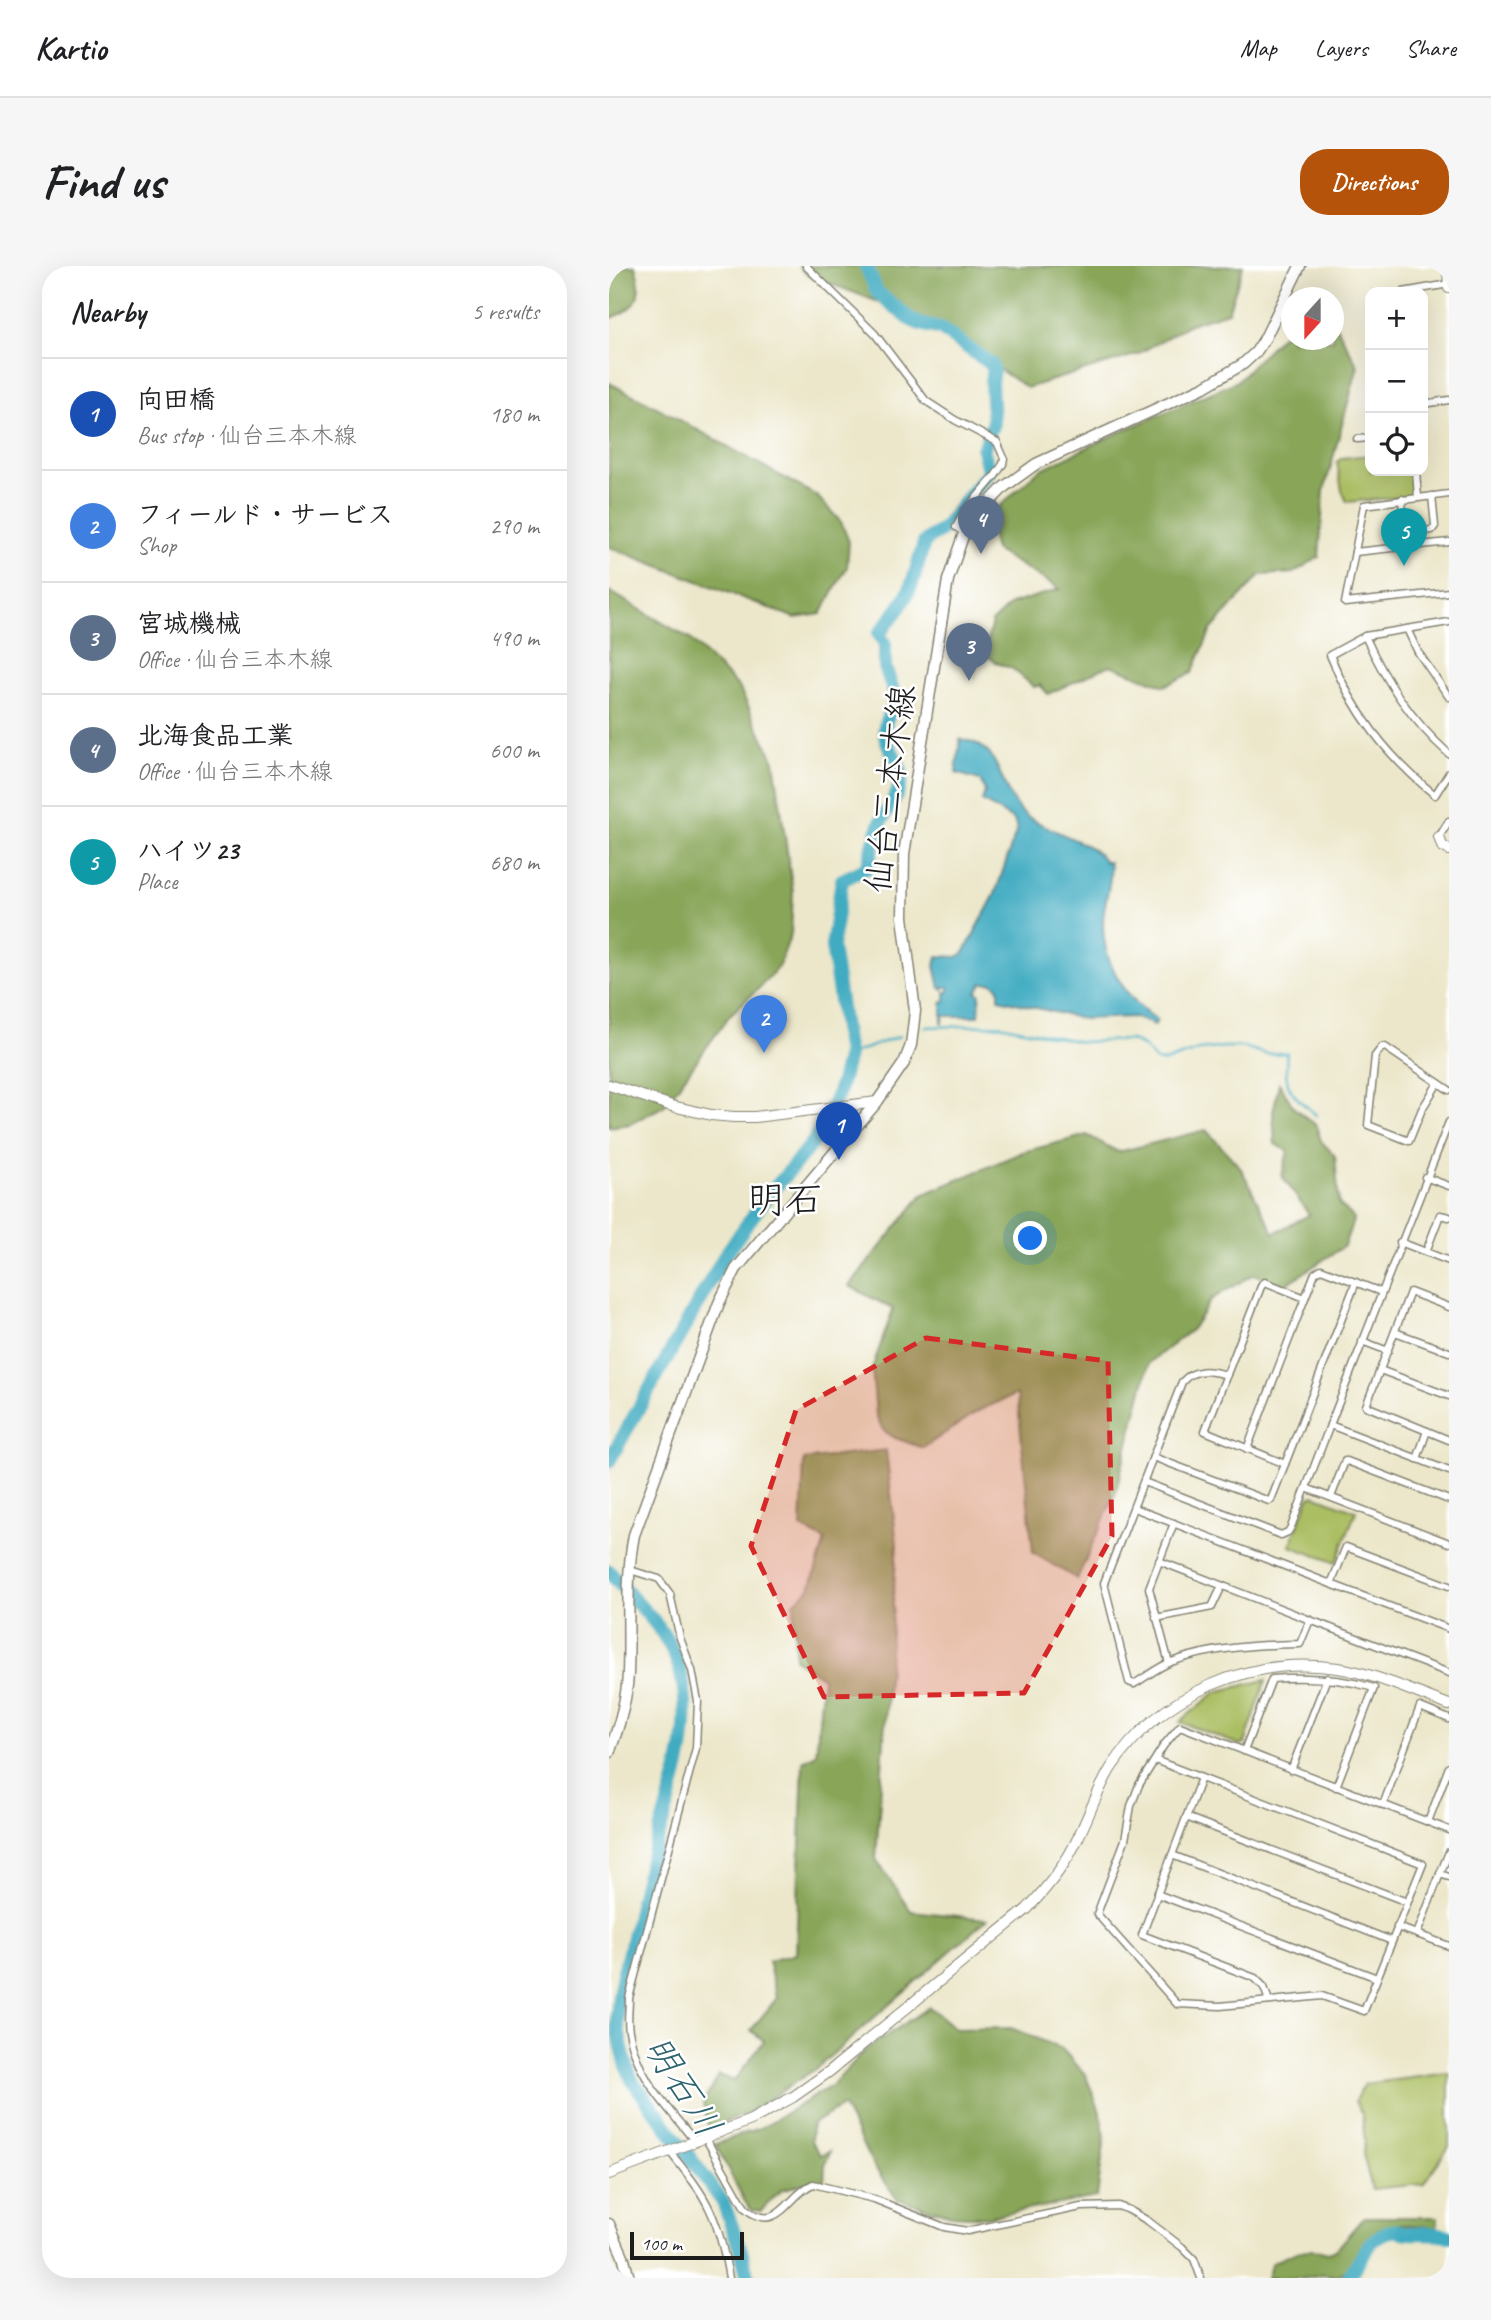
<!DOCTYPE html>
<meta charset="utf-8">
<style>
body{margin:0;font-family:Caveat,"Klee One",sans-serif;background:#f6f6f6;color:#202124}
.controls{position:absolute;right:21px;top:21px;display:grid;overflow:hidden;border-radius:14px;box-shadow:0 7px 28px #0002}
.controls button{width:63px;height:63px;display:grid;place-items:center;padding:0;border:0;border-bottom:2px solid #e0e0e0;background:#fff;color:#202124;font:35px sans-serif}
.compass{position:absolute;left:672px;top:21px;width:63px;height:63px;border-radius:50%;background:#fff;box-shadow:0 7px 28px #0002;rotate:201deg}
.scale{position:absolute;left:21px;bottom:18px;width:114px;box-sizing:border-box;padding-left:7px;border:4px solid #1c1c1c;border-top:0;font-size:19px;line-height:24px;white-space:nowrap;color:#1c1c1c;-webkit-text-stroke:5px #fff;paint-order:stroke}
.you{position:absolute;left:422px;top:973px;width:24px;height:24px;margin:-18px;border:5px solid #fff;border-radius:50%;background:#1a73e8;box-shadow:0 0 0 10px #1a73e833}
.badge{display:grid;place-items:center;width:46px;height:46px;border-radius:50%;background:#b45309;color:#fff;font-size:23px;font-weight:700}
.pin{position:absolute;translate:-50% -58px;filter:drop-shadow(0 2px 4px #0008)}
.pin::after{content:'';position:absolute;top:37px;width:24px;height:21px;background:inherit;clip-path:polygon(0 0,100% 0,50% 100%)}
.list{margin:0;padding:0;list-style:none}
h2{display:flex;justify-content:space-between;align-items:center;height:91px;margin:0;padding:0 28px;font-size:30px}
h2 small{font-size:23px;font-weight:400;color:#757577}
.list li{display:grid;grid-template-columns:46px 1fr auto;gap:21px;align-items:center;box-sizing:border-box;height:112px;padding:0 28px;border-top:2px solid #e0e0e0}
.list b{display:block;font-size:26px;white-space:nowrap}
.list p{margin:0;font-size:23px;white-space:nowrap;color:#757577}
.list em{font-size:23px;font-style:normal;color:#757577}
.icon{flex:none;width:38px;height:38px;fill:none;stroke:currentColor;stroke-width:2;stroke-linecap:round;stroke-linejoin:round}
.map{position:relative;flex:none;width:840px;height:2012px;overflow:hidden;border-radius:28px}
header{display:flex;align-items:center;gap:42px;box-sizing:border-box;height:98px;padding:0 35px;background:#fff;border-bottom:2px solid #e0e0e0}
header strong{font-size:33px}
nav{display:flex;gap:38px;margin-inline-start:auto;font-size:24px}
.intro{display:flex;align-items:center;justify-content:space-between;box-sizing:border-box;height:168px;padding:0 42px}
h1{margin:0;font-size:49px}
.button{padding:18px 32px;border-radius:28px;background:#b45309;color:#fff;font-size:24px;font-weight:700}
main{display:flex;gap:42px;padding:0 42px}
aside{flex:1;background:#fff;border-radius:28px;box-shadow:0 7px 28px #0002}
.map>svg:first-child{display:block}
.green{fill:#abbe62;stroke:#646d3f;stroke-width:2}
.forest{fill:#88a558;stroke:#52603a;stroke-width:2}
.water{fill:#41abc1;stroke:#2e646e;stroke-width:2}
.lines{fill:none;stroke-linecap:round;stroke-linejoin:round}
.stream{stroke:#41abc1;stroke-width:2.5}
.river{stroke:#41abc1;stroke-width:14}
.street-casing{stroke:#848273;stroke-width:9}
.secondary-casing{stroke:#848273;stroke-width:12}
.primary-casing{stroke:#848273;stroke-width:13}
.street{stroke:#fff;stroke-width:6}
.secondary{stroke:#fff;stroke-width:10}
.primary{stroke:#fff;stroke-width:10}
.marked{fill:#d62828;fill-opacity:0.2;stroke:#d62828;stroke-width:5;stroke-dasharray:14 9;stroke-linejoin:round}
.labels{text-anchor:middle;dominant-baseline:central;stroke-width:5;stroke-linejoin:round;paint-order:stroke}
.street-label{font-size:35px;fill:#1c1c1c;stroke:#fff}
.water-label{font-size:37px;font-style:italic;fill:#2e646e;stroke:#fff}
.quarter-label{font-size:38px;fill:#1c1c1c;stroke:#fff}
</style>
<header>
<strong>Kartio</strong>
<nav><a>Map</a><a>Layers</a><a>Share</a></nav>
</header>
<div class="intro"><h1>Find us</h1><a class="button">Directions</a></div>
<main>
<aside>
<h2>Nearby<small>5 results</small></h2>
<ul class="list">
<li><span class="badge" style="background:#1a4fb4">1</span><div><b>向田橋</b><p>Bus stop · 仙台三本木線</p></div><em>180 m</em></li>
<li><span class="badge" style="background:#3f7fe0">2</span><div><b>フィールド・サービス</b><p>Shop</p></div><em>290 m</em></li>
<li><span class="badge" style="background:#5c6f8a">3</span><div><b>宮城機械</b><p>Office · 仙台三本木線</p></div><em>490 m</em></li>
<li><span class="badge" style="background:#5c6f8a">4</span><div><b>北海食品工業</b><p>Office · 仙台三本木線</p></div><em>600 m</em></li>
<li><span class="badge" style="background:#0f9aa8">5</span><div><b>ハイツ23</b><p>Place</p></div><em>680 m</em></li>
</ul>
</aside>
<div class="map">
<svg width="840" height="2012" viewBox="0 0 840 2012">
<rect width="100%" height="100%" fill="#fff"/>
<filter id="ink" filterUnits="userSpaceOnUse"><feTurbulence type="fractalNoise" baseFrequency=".0143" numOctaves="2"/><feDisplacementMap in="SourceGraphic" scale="14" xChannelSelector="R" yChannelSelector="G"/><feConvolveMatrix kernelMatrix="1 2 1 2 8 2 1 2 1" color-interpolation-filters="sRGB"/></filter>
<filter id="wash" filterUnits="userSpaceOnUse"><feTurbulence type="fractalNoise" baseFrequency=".00686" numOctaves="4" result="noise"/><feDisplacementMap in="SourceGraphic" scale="28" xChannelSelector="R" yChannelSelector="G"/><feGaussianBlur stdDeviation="1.57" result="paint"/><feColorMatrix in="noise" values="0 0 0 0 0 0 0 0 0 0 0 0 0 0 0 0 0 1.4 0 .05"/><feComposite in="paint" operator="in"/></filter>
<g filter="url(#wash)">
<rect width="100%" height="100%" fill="#ece7ca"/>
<!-- green -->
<g class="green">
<path d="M761 189V205H802L804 230 738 236 733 225 728 196 733 192Z"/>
<path d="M705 1229 747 1245 727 1297 681 1280 700 1231Z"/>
<path d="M657 1414 636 1477 630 1479 571 1456 607 1426Z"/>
<path d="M840 1807V1881L814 1918 763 1923 754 1888 756 1876 753 1848 746 1835 756 1818Z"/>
</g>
<!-- forest -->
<g class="forest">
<path d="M0 0H26C35 29 29 42 0 53Z"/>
<path d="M190 0H634L619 46 581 58 529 88 418 122 388 102 336 61 198 9Z"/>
<path d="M725 56 749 100 715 225 710 291 684 307 651 309 602 364 583 407 555 420 501 399 439 428 431 419 425 421 404 403 388 397 375 387 383 356 402 338 451 323 386 284 378 252 430 204 513 165 627 116 682 60V74H724Z"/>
<path d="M0 117 40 137 208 230 232 256 240 276 238 301 212 348 186 352 0 281Z"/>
<path d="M0 325 81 373 130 421 165 495 184 626 182 668 170 700 151 721 121 749 55 840 21 858 0 861Z"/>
<path d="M670 817 685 842 707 859 712 875 726 890 730 938 745 952 735 980 675 1020 645 1008 603 1033 583 1063 540 1097 506 1228 468 1313 424 1287 408 1128 371 1144 314 1182 286 1172 274 1164 267 1149 263 1103 284 1043 240 1020 313 929 414 886 478 869 509 886 597 864 631 901 665 967 700 949 673 910 679 885 666 878 664 846Z"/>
<path d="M277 1184 288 1278 267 1593 302 1645 378 1653 209 1801 139 1847 100 1863 94 1837 110 1809 125 1815 155 1775 142 1764 168 1732 159 1695 187 1688 194 1495 207 1488 214 1412 186 1393 185 1337 201 1322 216 1274 192 1262 195 1194Z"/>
<path d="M320 1741 347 1763 402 1762 453 1783 476 1808 490 1843 496 1870 488 1931 379 1951 342 1949 288 1933 264 1899 234 1840 203 1858 202 1876 212 1889 221 1885 216 1899 215 1915H203L172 1924 152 1945 143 1944 136 1936 106 1878 153 1861 224 1819 256 1784Z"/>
<path d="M755 1951H829L828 1962 792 1958 770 1963 737 2005 727 2010 715 2008 692 2012H658L662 1998C682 1988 696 1979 719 1987L726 1984Z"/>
</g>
<!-- water -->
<path class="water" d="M351 473C396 478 387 523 414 547 437 566 485 575 496 596H500C504 611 497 630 495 645 489 689 513 730 548 754L546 759 526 751 474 753 390 733V722L384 717H373L368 726 371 728 370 750H335L333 758V735H336V726H340V721H335L334 724 331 722 326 700 328 690 348 691 355 687 386 628 408 563 405 554 373 535 376 525 371 514 347 507Z"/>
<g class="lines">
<!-- stream -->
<g class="stream">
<path d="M316 761 391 759 472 776 521 774 534 780 547 795 555 796 590 784 615 781H634L657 788 678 787C674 823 681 826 707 849"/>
<path d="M239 789 291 770"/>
</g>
<!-- river -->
<g class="river">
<path d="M0 1195 116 989 151 940 205 875 229 828 239 789 223 680 233 614 258 602C263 586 266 569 273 554 280 541 289 530 292 514 295 497 278 485 276 468 274 454 283 445 287 432L276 401V378L270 368 291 341 302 321 315 277C321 269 331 268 337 260 352 242 364 223 380 206L374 184 384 157 382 116 384 104 382 98 332 63 311 58 302 54 268 26 257 0"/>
<path d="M0 1305C25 1338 54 1355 69 1398 91 1463 60 1531 42 1594 35 1619 30 1646 24 1671 8 1731 0 1754 23 1814L114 1936 132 1985 139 2012"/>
<path d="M739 2012C751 1996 761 1967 784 1965 790 1964 795 1967 801 1967 816 1968 826 1966 840 1970"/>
</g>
</g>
</g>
<g filter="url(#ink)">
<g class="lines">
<!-- street casing -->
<g class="street-casing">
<g id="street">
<path d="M197 0 266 68 317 135 346 154 388 176 395 192 394 198 386 210 356 245 347 261 355 267"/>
<path d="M794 26 840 18"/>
<path d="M814 138 840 134"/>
<path d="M748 173 761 172"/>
<path d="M807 205 809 231"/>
<path d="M840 228 755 239 736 337 840 326"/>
<path d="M793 233 795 263 799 267 823 264 826 260 823 230"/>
<path d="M746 286 840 276"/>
<path d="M840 356 756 370 721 389C744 446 778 490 826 529L840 507"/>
<path d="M798 363 809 386 840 431"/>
<path d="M756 370C777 416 802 454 840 488"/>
<path d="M830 571 840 555"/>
<path d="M829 817 813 843 800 875 759 859 766 790 773 781H776L840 824"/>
<path d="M816 911 840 920"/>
<path d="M791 976 840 995"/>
<path d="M817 986 831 949 840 951"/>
<path d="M840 1041 801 1026 757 1140 840 1174"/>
<path d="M786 1066 840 1086"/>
<path d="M753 1075 779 1085"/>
<path d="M771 1104 840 1130"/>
<path d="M618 1109C600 1104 585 1102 573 1116L495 1317 520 1416 525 1418C537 1411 549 1401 562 1396 604 1381 647 1379 691 1378L701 1354 840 1407"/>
<path d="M721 1159 840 856"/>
<path d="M638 1183 696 1032"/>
<path d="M544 1191 660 1235 662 1234 747 1016"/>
<path d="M808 1193 818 1165"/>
<path d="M676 1198 596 1165 653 1018 656 1016 696 1032 706 1007 712 1003 772 1026"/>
<path d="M535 1216 672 1269 679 1266 682 1261 721 1159 840 1205"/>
<path d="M697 1222 840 1277"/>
<path d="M722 1231 736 1195H738L840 1234"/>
<path d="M525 1242 722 1318"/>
<path d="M550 1295 701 1354"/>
<path d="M21 1304 50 1313 61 1328 71 1372 83 1404 89 1435 87 1482 20 1732C20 1743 18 1755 20 1765 28 1813 58 1840 87 1877"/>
<path d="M840 1320 737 1281 722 1318 840 1363"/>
<path d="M547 1352 603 1341 613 1320"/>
<path d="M560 1397 540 1322 565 1257"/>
<path d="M635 1485 663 1413C699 1410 731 1412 765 1422L727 1521"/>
<path d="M546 1494 814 1598 755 1745 713 1730 611 1740 568 1738 488 1648 516 1574 522 1540 530 1519 555 1479 571 1460 840 1564"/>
<path d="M682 1504 718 1412"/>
<path d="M592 1512 533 1669 646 1712 655 1721 660 1735"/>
<path d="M774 1539 811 1441 840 1453"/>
<path d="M577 1551 798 1636"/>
<path d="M819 1556 840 1501"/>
<path d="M563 1589 783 1675"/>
<path d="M831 1608 840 1586"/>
<path d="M840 1611 831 1608 808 1668 840 1680"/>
<path d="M548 1628 768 1712"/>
<path d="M788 1661 808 1668"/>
<path d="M97 1873 136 1942C169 1970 179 1928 204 1918L265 1933 335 1961 358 1965 472 1941 509 1940 520 1944 539 1955 573 1981 585 1993 592 2012"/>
<path d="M61 1886C75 1904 91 1922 101 1944 111 1965 116 1989 120 2012"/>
</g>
</g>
<!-- secondary casing -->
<g class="secondary-casing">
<g id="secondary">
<path d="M839 0 840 22"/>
<path d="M830 571 833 580 840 584"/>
<path d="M0 819 63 840 102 849 125 851H146L268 836"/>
<path d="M0 1908 142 1854 184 1831 221 1805 418 1643C438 1622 456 1600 468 1574 480 1550 488 1525 502 1502 551 1428 642 1389 729 1402 767 1408 804 1426 840 1439"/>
</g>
</g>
<!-- primary casing -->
<g class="primary-casing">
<g id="primary">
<path d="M0 1487C10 1461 18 1434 19 1407 21 1361 16 1314 25 1269L110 1037 127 1003 268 836 295 797 302 779 306 745 294 651 295 588 339 314 355 267 364 253 395 221 427 198 595 121 634 98 647 86 656 72 691 0"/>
<path d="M0 1958 14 1990 20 2012"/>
</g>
</g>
<!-- street -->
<use href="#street" class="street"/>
<!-- secondary -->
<use href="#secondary" class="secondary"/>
<!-- primary -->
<use href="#primary" class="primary"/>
</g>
</g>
<!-- marked area -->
<path class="marked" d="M317 1072 499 1095 503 1270 415 1427 215 1431 142 1280 187 1144Z"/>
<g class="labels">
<!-- street labels -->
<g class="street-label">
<text transform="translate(281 523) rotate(-83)">仙台三本木線</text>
</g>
<!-- water labels -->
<g class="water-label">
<text transform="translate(74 1820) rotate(58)">明石川</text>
</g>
<!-- quarter labels -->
<g class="quarter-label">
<text x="176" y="933">明石</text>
</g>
</g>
</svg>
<div class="controls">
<button>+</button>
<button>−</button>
<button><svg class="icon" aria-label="locate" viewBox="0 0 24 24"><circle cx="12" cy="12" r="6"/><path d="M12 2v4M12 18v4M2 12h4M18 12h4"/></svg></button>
</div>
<svg class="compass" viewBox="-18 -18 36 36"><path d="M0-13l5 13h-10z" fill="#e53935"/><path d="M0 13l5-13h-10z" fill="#757577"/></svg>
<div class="scale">100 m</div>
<div class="you"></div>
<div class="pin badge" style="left:230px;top:894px;background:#1a4fb4">1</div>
<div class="pin badge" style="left:155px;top:787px;background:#3f7fe0">2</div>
<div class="pin badge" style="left:360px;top:415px;background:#5c6f8a">3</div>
<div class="pin badge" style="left:372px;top:288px;background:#5c6f8a">4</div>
<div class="pin badge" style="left:795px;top:300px;background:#0f9aa8">5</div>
</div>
</main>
